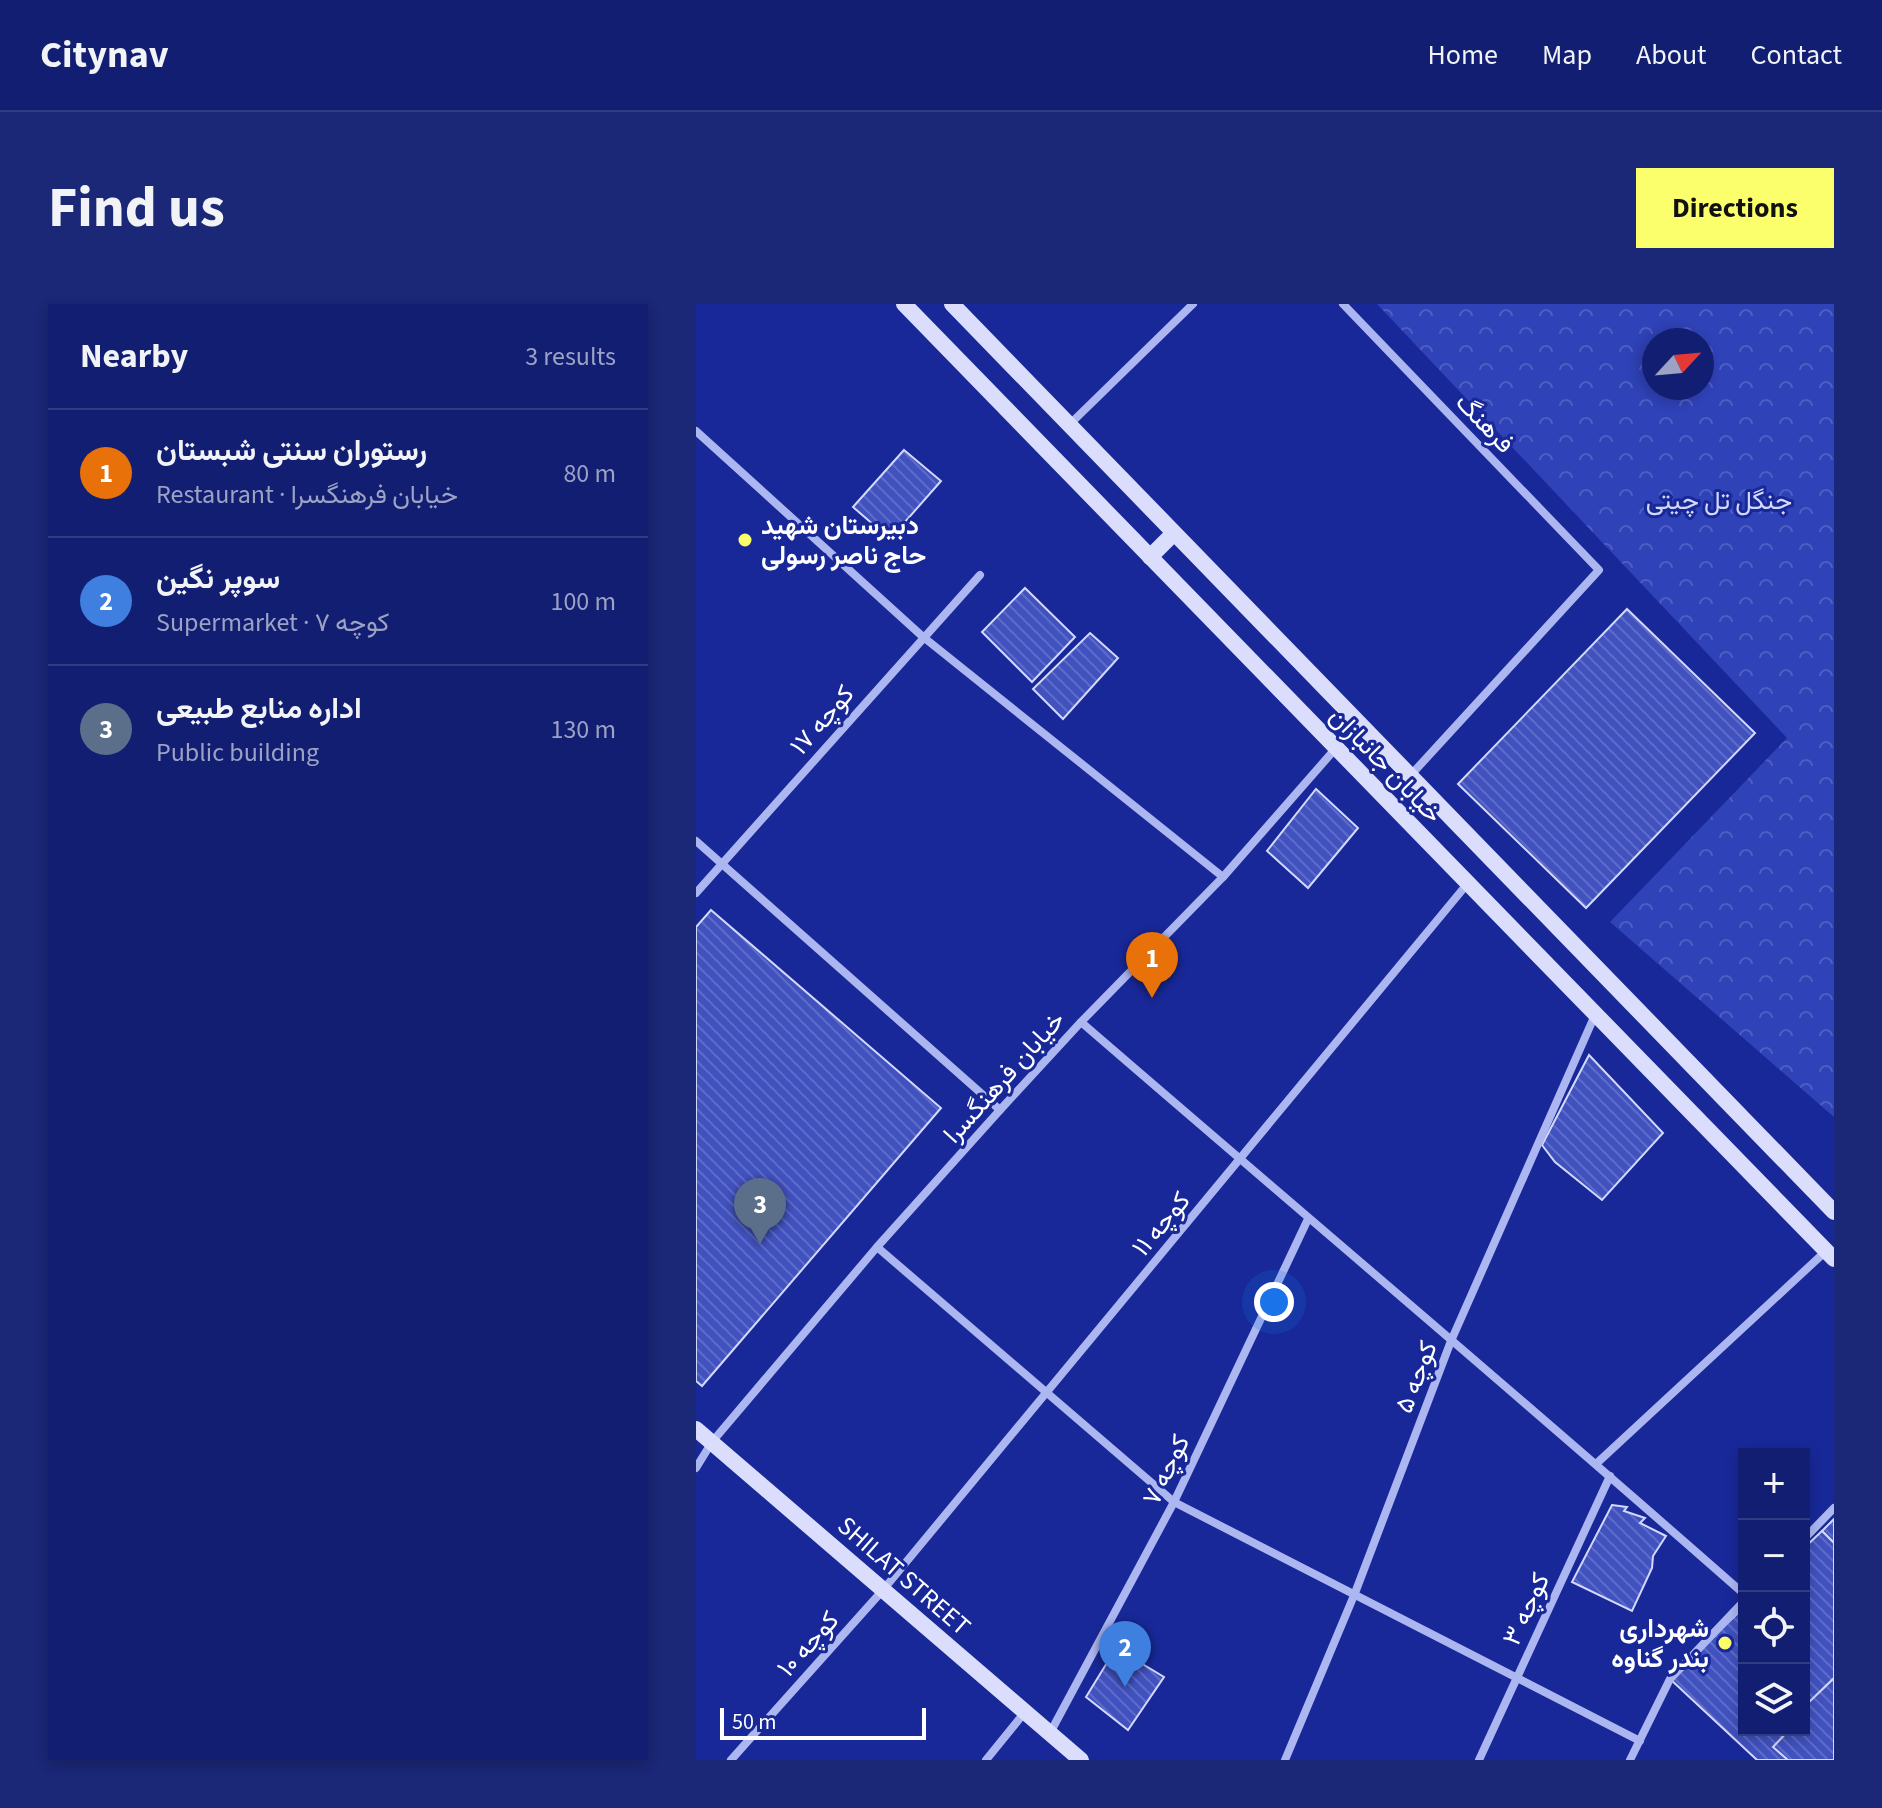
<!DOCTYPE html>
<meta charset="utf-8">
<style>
body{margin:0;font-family:"Source Sans 3",Vazirmatn,sans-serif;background:#1b2777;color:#f1f3f6}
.controls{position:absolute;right:24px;bottom:24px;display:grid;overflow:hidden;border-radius:0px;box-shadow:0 4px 12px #0003}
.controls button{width:72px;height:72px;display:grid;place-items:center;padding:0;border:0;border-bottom:2px solid #313c84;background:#121e72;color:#f1f3f6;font:40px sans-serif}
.compass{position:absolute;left:946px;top:24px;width:72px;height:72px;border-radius:50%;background:#121e72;box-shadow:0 4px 12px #0003;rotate:64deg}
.scale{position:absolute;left:24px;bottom:20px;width:206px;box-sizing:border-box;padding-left:8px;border:4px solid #fff;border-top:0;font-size:22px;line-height:28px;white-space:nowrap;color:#fff;-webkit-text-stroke:6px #182898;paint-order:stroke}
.you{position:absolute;left:578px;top:998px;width:28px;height:28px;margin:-20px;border:6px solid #fff;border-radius:50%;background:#1a73e8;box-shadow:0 0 0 12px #1a73e833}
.badge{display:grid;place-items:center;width:52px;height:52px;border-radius:50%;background:#fcff6c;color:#fff;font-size:26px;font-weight:700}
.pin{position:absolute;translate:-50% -66px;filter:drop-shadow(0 2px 4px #0008)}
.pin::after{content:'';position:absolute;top:42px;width:28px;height:24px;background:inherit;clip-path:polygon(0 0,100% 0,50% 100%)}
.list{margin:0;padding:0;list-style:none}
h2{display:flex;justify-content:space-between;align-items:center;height:104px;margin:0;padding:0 32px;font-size:34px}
h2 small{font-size:26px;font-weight:400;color:#9ca2c4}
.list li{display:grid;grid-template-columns:52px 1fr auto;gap:24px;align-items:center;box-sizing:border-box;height:128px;padding:0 32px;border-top:2px solid #313c84}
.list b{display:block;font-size:30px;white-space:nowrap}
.list p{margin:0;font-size:26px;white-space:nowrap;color:#9ca2c4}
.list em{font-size:26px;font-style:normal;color:#9ca2c4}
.icon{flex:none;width:44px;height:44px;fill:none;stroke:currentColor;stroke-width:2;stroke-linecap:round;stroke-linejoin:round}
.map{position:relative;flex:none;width:1138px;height:1456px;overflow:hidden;border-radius:0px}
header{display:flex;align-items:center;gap:48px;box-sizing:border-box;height:112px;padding:0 40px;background:#121e72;border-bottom:2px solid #313c84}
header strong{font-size:38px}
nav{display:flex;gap:44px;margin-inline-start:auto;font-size:28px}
.intro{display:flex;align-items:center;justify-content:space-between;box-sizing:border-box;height:192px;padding:0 48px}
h1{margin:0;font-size:56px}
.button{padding:20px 36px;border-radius:0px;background:#fcff6c;color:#111;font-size:28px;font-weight:700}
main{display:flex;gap:48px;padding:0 48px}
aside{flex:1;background:#121e72;border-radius:0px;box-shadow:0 4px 12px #0003}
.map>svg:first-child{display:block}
.forest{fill:url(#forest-crowns);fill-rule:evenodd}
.building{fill:url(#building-back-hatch);stroke:#d3d9fc;stroke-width:2}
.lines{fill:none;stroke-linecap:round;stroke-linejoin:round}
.street{stroke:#acb6f1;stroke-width:8}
.secondary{stroke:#dadefc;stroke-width:16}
.poi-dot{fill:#fcff6c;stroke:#182898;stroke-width:3}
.labels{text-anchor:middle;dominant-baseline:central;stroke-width:6;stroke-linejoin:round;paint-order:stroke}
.street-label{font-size:26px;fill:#fff;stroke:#182898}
.park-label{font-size:26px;fill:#d3d9fc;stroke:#182898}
.poi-label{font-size:26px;font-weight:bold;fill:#fff;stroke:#182898;text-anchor:start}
</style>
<header>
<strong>Citynav</strong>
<nav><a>Home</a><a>Map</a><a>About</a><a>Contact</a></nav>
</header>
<div class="intro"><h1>Find us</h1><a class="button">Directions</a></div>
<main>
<aside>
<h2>Nearby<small>3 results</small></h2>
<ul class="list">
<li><span class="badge" style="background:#e8710a">1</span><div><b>رستوران سنتی شبستان</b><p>Restaurant · خیابان فرهنگسرا</p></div><em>80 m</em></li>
<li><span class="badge" style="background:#3f7fe0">2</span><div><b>سوپر نگین</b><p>Supermarket · کوچه ۷</p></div><em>100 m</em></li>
<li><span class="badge" style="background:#5c6f8a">3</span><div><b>اداره منابع طبیعی</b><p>Public building</p></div><em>130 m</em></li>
</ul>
</aside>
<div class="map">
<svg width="1138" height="1456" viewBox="0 0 1138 1456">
<defs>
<pattern id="forest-crowns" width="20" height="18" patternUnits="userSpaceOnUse" patternTransform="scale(2)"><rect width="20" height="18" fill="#2f42b7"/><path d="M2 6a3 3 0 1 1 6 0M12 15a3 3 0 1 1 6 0" fill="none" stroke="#4e5ec2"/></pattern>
<pattern id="building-back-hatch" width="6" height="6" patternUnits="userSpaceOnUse" patternTransform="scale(2)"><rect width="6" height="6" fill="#4152bf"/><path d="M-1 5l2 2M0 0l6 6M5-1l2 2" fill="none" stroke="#5e6cc9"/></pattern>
</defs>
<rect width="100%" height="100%" fill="#182898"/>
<!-- forest -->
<path class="forest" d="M681 0H1138V813L914 618 1091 434ZM958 36H1006V84H958Z"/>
<!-- building -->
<g class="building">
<path d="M208 146 245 177 194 235 157 203Z"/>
<path d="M329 284 379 333 336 378 286 328Z"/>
<path d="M931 305 1059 429 890 604 762 480Z"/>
<path d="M394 329 422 354 367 415 337 385Z"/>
<path d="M620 485 662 524 612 584 571 547Z"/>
<path d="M15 606 245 804 6 1082 0 1077V623Z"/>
<path d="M893 751 967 829 906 896 859 858 846 841Z"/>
<path d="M916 1201 931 1203 928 1207 949 1214 944 1219 970 1232 957 1252 956 1264 936 1307 876 1278Z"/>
<path d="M1138 1215V1239L1126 1227Z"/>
<path d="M1126 1227 1138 1239V1456H1061L974 1375 1048 1303V1426H1108V1244Z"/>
<path d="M420 1344 468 1373 432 1426 390 1393Z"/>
<path d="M1138 1374V1456H1092L1077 1443 1093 1426H1108V1403Z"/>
</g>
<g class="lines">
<!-- street -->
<g class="street">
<path d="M647 0 903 266 713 473"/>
<path d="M373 121 497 0"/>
<path d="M0 127 226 332 527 573"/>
<path d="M0 537 304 806"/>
<path d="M0 589 284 271"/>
<path d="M385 718C606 909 829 1097 1048 1290"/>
<path d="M181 943 478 1198 944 1437"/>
<path d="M900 1160 1130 947"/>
<path d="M0 1164 16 1138 181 943 304 806 385 718 527 573 640 444"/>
<path d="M1108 1235 1138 1204"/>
<path d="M354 1429 478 1198 612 915"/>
<path d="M35 1456 187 1286 772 579"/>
<path d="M290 1456 329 1408"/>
<path d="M589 1456 659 1289 755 1037 899 711"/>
<path d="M783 1456 914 1172"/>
<path d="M934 1456 974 1375 1048 1297"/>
</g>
<!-- secondary -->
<g class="secondary">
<path d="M208 0 1138 955"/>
<path d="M256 0 1138 908"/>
<path d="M454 253 477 230"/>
<path d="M0 1125 385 1456"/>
</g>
</g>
<!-- markers -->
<g class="poi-dot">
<circle cx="49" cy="236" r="8"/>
<circle cx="1029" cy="1339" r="8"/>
</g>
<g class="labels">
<!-- street labels -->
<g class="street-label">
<text transform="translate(789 119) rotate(46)">فرهنگ</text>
<text transform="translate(126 416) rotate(-49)">کوچه ۱۷</text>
<text transform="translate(690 461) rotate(46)">خیابان جانبازان</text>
<text transform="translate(308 773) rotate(-48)">خیابان فرهنگسرا</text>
<text transform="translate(465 920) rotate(-50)">کوچه ۱۱</text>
<text transform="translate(720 1073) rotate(-69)">کوچه ۵</text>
<text transform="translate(470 1166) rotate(-64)">کوچه ۷</text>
<text transform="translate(208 1272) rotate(41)">SHILAT STREET</text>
<text transform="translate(830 1305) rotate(-65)">کوچه ۳</text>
<text transform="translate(112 1340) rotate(-48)">کوچه ۱۰</text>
</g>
<!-- park labels -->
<g class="park-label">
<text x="1023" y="196">جنگل تل چیتی</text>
</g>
<!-- poi labels -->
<g class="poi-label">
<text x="65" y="221">دبیرستان شهید<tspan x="65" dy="30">حاج ناصر رسولی</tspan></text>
<text x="1013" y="1324" text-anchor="end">شهرداری<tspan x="1013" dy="30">بندر گناوه</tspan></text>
</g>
</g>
</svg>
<div class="controls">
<button>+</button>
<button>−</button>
<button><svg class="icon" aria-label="locate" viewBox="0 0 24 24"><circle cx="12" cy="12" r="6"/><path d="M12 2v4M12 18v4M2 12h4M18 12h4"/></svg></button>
<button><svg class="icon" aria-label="layers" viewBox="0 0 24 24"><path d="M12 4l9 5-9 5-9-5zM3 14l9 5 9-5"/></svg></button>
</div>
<svg class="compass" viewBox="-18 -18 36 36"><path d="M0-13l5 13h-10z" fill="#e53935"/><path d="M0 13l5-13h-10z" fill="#9ca2c4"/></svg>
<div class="scale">50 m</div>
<div class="you"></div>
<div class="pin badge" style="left:456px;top:694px;background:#e8710a">1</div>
<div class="pin badge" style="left:429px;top:1383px;background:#3f7fe0">2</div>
<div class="pin badge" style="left:64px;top:940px;background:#5c6f8a">3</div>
</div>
</main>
